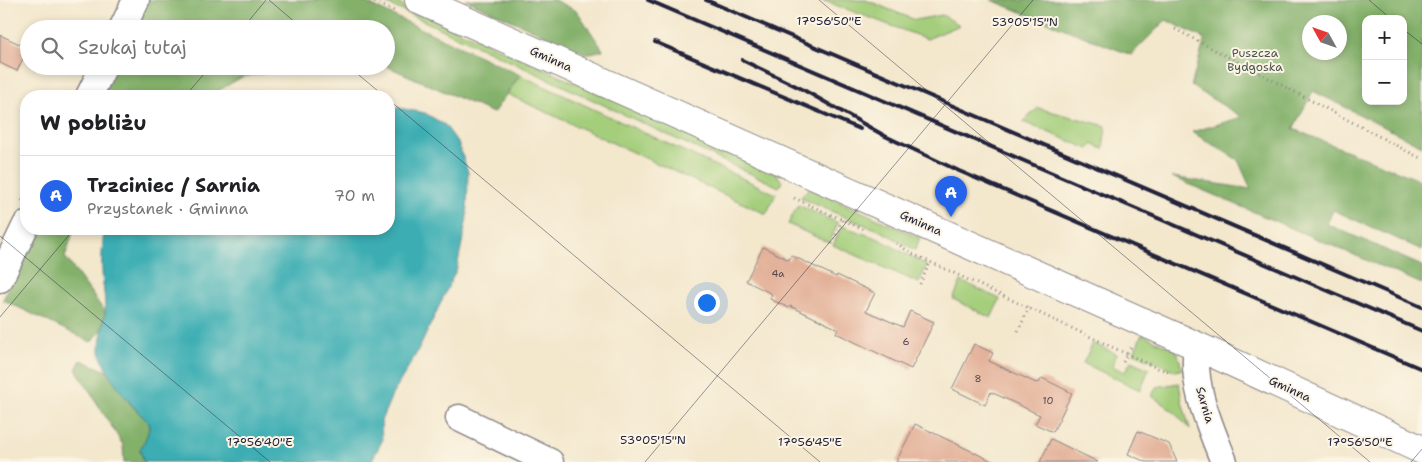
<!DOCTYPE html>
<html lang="pl">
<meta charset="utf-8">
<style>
body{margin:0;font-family:"Shantell Sans",sans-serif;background:#f2f2f2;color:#202124}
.controls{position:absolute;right:15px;top:15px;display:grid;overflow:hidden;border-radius:10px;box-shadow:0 2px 8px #0003}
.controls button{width:45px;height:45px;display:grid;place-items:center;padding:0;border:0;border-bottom:1px solid #e0e0e0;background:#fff;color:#202124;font:25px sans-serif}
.compass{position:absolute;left:1302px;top:15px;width:45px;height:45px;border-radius:50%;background:#fff;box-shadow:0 2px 8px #0003;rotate:310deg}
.you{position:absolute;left:706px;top:302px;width:18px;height:18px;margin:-12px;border:4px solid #fff;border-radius:50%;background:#1a73e8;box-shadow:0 0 0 8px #1a73e833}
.badge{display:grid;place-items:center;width:32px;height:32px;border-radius:50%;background:#2563eb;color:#fff;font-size:16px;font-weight:700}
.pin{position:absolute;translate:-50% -41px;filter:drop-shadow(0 1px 2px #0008)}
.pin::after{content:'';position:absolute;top:26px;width:18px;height:15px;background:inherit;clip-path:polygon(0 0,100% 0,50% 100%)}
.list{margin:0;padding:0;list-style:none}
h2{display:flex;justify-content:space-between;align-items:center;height:65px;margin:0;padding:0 20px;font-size:21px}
h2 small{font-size:16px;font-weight:400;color:#757577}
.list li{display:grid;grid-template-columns:32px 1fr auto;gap:15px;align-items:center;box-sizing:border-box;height:80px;padding:0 20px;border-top:1px solid #e0e0e0}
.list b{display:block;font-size:19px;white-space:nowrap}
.list p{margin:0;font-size:16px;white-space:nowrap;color:#757577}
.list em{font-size:16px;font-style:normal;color:#757577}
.icon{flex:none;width:28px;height:28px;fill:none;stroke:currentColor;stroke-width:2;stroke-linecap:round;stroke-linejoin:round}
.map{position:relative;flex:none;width:1422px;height:462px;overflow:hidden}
.search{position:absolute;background:#fff;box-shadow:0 2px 8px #0003;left:20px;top:20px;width:375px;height:55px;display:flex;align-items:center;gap:12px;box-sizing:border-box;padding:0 18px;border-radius:28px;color:#757577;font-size:19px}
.panel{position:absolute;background:#fff;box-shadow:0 2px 8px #0003;left:20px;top:90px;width:375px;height:145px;border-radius:20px}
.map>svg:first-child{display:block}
.green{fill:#a4ce7b;stroke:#63785b}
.forest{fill:#83b16b;stroke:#526a53;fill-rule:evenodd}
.water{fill:#3badb3;stroke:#2e6877}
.building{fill:#e3b098}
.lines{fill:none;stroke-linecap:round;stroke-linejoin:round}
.minor-casing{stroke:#8a8484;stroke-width:29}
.tertiary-casing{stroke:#8a8484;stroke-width:30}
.path{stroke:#8a8484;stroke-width:3;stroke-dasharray:1 4;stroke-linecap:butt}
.minor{stroke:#fff;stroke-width:26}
.tertiary{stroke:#fff;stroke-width:28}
.rail{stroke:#22223b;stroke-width:4}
.ticks{fill:none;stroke:#22223b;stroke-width:1;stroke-opacity:0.45}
.labels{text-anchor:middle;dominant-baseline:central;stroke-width:4;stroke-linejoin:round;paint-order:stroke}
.number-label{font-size:10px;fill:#524652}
.park-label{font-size:12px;fill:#49564e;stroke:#fcf5e5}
.street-label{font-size:12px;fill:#22223b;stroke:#fcf5e5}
.ticks-label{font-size:12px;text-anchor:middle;fill:#22223b;stroke:#fcf5e5;stroke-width:4;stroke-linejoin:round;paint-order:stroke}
</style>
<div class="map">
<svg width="1422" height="462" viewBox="0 0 1422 462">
<rect width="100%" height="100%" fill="#fcf5e5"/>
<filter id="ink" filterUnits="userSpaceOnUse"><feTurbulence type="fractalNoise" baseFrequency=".02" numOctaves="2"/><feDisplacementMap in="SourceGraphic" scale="10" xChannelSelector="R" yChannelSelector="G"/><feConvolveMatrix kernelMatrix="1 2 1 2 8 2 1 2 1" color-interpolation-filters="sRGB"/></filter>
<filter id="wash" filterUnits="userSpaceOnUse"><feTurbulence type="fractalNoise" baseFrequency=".0096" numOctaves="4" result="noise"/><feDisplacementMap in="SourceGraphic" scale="20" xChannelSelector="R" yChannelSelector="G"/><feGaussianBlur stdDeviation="1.12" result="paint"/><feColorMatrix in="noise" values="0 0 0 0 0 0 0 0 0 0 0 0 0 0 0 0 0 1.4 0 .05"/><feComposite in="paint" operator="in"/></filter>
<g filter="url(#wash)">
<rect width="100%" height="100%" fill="#f3e7cc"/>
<!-- green -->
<g class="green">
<path d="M379 0H390L776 173 782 182 779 187Z"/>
<path d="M822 0H866L915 20 942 15 960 25 927 39Z"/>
<path d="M520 75 776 194 766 214 507 94Z"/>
<path d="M1038 108 1106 126 1103 149 1092 144 1089 149 1023 122Z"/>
<path d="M809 188 920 238 915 250 879 230 854 221 801 198 804 193 807 191Z"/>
<path d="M798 205 838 223 829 243 788 224Z"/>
<path d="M842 226 879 239 927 265 919 283 833 245Z"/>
<path d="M961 281 1000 299 991 318 953 299Z"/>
<path d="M1142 334 1177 351 1182 369 1176 371 1134 353Z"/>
<path d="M1093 343 1117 354 1112 366 1125 372 1131 361 1149 369 1140 390 1083 363Z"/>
<path d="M1179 383 1182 402 1190 429 1174 412 1152 396 1156 387Z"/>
</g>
<!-- forest -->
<g class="forest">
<path d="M149 0H360L520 75 493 113 386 66V29H134Z"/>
<path d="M466 0H554L577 11 603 50 587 54Z"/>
<path d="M991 0H1422V146L1313 91 1293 129 1422 181V250L1333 210 1327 224 1422 266V284L1172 177 1251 189 1238 160 1192 132 1242 117 1191 86 1205 39 1166 20 1131 55ZM1366 19H1403V101H1366ZM1340 22V52H1310V22Z"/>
<path d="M116 66H313L242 77 209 96H101Z"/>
<path d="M37 229H74L65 257 105 312 101 331 91 342 3 300Z"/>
<path d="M81 360 109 372 131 405 150 424 147 436 140 450 144 462H124L123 445 76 369Z"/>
</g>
<!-- water -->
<path class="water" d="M389 106 425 113 445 125 458 143 468 172 467 218 457 268 419 349 392 395 381 421 382 441 371 462H144L140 450 147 436 150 424C135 409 103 374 100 352 99 336 106 321 105 306 105 294 102 283 102 271 101 257 103 243 104 229H389Z"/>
<g id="blocks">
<!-- building -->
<g class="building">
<path d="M0 35 28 48 17 71 0 63Z"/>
<path d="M763 247 789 260 791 255 836 277 837 275 875 293 866 311 903 327 910 311 934 322 911 369 836 333 838 329 790 306 789 308 770 299 772 294 746 281Z"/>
<path d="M974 344 993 353 989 361 1036 383 1037 382 1039 383 1042 378 1072 393 1053 432 1035 424 1040 415 991 392 985 405 952 389Z"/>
<path d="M915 424 994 462H896Z"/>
<path d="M1138 431 1169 444 1177 462H1146L1128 454Z"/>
<path d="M1051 439 1098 462H1040Z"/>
</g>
</g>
</g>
<g filter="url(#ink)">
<use href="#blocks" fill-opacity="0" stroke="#8a8484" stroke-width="1"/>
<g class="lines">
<!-- minor casing -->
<g class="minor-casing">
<g id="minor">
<path d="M122 29 136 0"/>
<path d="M89 96 104 66"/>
<path d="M0 279 26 225"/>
<path d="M1197 346C1191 386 1210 425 1224 462"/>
<path d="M459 418 550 462"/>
</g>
</g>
<!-- tertiary casing -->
<g class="tertiary-casing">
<path id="tertiary" d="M419 0 1197 346 1422 450"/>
</g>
<!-- path -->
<g class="path">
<path d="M370 0 396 12"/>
<path d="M1175 29 1422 159"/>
<path d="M794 198 863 229"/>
<path d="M22 201 26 193"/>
<path d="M896 243 913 254 1157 368 1171 372"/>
<path d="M832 244 842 220"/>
<path d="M920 284 930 262"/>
<path d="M1018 331 1029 308"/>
<path d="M1123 362 1132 345"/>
</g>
<!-- minor -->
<use href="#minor" class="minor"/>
<!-- tertiary -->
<use href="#tertiary" class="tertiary"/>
<!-- rail -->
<g class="rail">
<path d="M648 0 1422 331"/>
<path d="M706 0 1422 307"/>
<path d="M655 42 860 129"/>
<path d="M742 60 800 88 885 136 959 171 1422 369"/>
</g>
</g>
</g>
<!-- ticks -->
<path class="ticks" d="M269 0 303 29M819 0 1370 462M1369 0 1391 19M242 29 266 0M1403 29 1422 44M348 66 384 96M185 96 211 66M389 100 820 462M0 236 270 462M0 317 74 229M645 462 1033 0M1411 462 1422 449"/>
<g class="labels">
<!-- number labels -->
<g class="number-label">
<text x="778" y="273">4a</text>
<text x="906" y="341">6</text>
<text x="978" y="378">8</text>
<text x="1048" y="400">10</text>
</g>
<!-- park labels -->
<g class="park-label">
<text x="1255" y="53">Puszcza<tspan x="1255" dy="14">Bydgoska</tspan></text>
</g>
<!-- street labels -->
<g class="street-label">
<text transform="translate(551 59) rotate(24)">Gminna</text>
<text transform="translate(921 223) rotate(24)">Gminna</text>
<text transform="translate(1290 389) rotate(25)">Gminna</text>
<text transform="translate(1205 405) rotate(74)">Sarnia</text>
</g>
</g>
<g class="ticks-label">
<text x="829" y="25">17°56'50"E</text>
<text x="1025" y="26">53°05'15"N</text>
<text x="653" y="444">53°05'15"N</text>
<text x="260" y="446">17°56'40"E</text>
<text x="810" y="446">17°56'45"E</text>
<text x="1360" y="446">17°56'50"E</text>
</g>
</svg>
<div class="controls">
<button>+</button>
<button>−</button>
</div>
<svg class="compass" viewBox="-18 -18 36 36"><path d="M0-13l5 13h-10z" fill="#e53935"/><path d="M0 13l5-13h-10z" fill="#757577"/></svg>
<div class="you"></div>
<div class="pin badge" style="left:951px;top:217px">A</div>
<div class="search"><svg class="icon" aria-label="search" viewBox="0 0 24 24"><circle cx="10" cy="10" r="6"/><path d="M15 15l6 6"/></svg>Szukaj tutaj</div>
<section class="panel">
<h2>W pobliżu<small></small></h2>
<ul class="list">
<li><span class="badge">A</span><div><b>Trzciniec / Sarnia</b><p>Przystanek · Gminna</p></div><em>70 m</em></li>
</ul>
</section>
</div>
